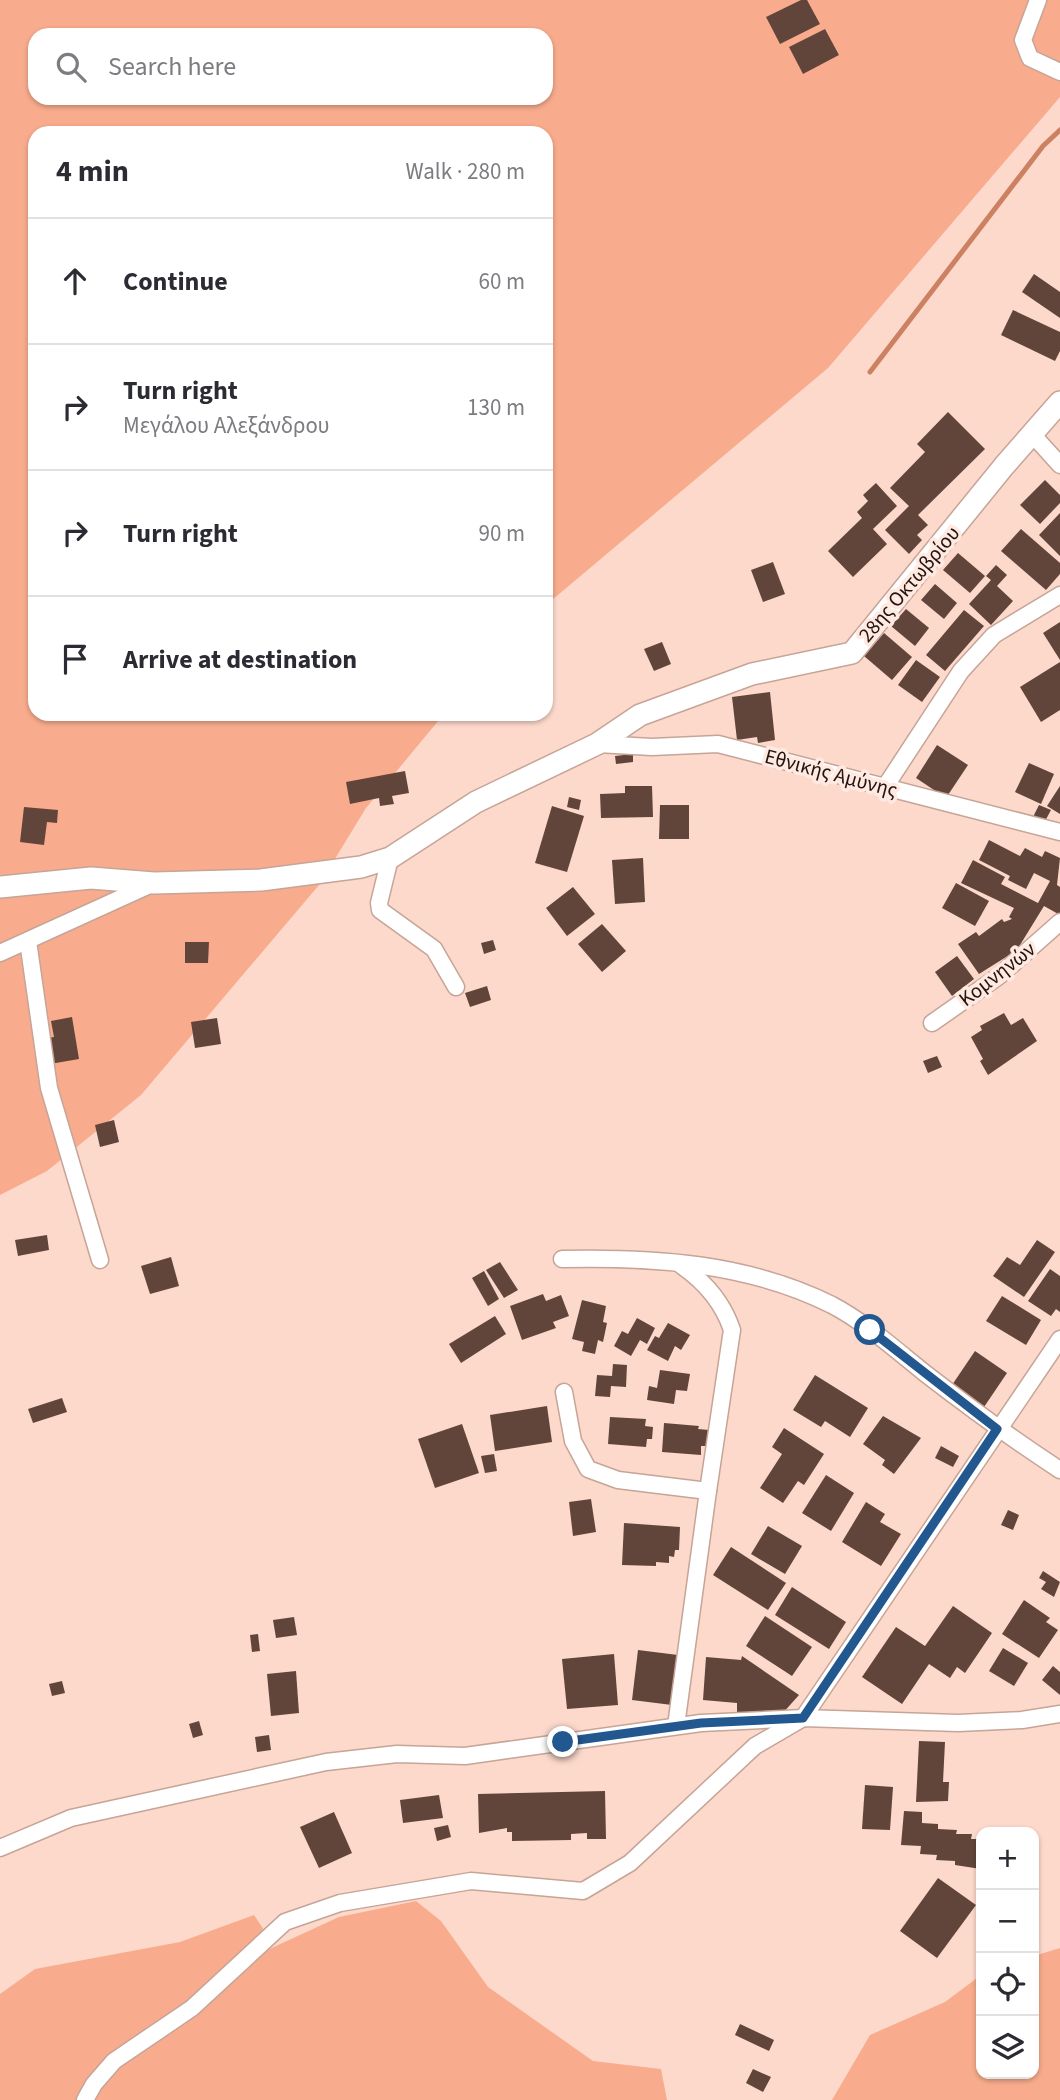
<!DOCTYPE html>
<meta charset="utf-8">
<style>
body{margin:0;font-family:"Source Sans 3",sans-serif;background:#f7f7f7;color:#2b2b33}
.controls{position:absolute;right:21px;bottom:21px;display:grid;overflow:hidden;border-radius:14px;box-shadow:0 2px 5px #0004}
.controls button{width:63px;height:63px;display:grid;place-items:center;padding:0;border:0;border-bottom:2px solid #e1e1e2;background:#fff;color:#2b2b33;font:35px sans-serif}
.stop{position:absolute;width:21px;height:21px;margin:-16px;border:5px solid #22578f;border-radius:50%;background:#fff}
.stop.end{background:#22578f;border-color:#fff;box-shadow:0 2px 7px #0008}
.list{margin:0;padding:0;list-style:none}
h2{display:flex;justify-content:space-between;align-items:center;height:91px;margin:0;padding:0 28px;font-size:30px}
h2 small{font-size:23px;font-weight:400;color:#7c7c81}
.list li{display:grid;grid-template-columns:46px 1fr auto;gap:21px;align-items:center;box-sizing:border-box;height:126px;padding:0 28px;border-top:2px solid #e1e1e2}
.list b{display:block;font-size:26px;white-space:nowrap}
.list p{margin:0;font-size:23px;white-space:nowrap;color:#7c7c81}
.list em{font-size:23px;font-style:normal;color:#7c7c81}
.icon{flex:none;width:38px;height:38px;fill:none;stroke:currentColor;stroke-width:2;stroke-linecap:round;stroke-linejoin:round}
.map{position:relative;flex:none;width:1060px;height:2100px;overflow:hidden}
.search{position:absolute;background:#fff;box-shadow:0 2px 5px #0004;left:28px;top:28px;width:525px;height:77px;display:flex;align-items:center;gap:18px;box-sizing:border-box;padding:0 24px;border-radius:21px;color:#7c7c81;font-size:26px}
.panel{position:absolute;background:#fff;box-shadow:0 2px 5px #0004;left:28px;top:126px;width:525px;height:595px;border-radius:21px}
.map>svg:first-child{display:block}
.green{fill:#f9ac8d;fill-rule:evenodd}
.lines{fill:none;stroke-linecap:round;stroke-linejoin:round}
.stream{stroke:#cc8163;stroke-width:5}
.building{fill:#62453a}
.minor-casing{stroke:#c6a497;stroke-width:19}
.tertiary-casing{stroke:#c6a497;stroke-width:24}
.minor{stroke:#fff;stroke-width:16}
.tertiary{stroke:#fff;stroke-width:21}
.route{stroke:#22578f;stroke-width:9}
.labels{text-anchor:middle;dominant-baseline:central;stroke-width:7;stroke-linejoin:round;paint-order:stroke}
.street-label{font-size:21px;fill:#221511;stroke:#ffe9e1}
</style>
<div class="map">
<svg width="1060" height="2100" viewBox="0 0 1060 2100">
<rect width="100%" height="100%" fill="#fcd9cb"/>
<!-- green -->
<g class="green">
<path d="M0 0H1060V97L828 368 546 605V133H35V714H444L366 808 319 885 141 1095 47 1171 0 1195ZM35 35H546V98H35Z"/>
<path d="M416 1901 441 1921 488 1987 593 2061 661 2069 667 2100H0V1994L35 1969 180 1942 254 1915 268 1936 265 1951 339 1917Z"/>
<path d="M1060 1948V2100H832L870 2035 945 2002 981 1975V2074H1034V1956Z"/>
</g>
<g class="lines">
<!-- stream -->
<path class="stream" d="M870 372 1043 146 1060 130"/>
</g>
<!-- building -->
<g class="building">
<path d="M801 0H807L820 24 780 44 766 17Z"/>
<path d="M825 29 839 55 803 74 789 47Z"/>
<path d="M1034 274 1060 292V318L1022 292Z"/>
<path d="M1013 310 1060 332V351L1055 361 1001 335Z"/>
<path d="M948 412 985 449 918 515 928 525 917 535 922 540 909 554 885 530 909 506 890 488 925 452 917 444Z"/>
<path d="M1045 480 1060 495V503L1040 524 1020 505Z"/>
<path d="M876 483 897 506 873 529 887 544 853 577 828 551 862 518 857 512 868 501 863 495Z"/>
<path d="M1060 513V556L1039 535Z"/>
<path d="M1021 529 1060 563V574L1046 590 1001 551Z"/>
<path d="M958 553 985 576 970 593 943 570Z"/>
<path d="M773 562 785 594 763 602 751 570Z"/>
<path d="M996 565 1007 575 997 586 1013 601 991 625 969 604 991 580 986 576Z"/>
<path d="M935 584 957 603 944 619 921 600Z"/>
<path d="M906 609 929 628 915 646 891 626Z"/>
<path d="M964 610 984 626 945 671 926 655Z"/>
<path d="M1060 622V660L1043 633Z"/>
<path d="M884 633 912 657 892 680 864 656Z"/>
<path d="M662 642 671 664 654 671 644 649Z"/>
<path d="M916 660 940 677 922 702 898 685Z"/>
<path d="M1060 662V710L1041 722 1020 687Z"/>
<path d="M770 692 775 740 758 743 757 737 737 740 732 697Z"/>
<path d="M937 745 968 765 946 798 916 778Z"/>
<path d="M633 754V762L616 764 615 756Z"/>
<path d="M1029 763 1054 774 1041 804 1015 792Z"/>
<path d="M405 771 409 793 392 796 394 804 380 806 379 798 350 804 346 782Z"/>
<path d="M625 786H652L653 817 601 818 600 794 625 793Z"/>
<path d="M1060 786V814L1047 806Z"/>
<path d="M569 797 581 800 579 810 567 807Z"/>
<path d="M660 805H689V839H659Z"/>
<path d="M1039 805 1051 810 1044 823 1033 817Z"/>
<path d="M552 806 584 816 567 872 535 863Z"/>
<path d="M24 807 58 810 57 823 47 822 44 845 20 842Z"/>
<path d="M989 840 1020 856 1025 848 1042 857 1045 851 1060 858 1057 885 1060 887V915L1044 906 1020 945 1022 947 979 974 958 944 976 932 979 936 1002 919 1004 922 1012 919 1009 917 1014 908 961 883 973 860 1005 877 1001 884 1038 903 1050 881 1034 873 1026 889 1008 880 1010 876 979 860Z"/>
<path d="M643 858 645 902 615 904 612 860Z"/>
<path d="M956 883 989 901 975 926 942 908Z"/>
<path d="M573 887 595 914 567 936 546 908Z"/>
<path d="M602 924 626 951 602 972 578 944Z"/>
<path d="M493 940 496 950 484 954 481 943Z"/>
<path d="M185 942H209L208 963H185Z"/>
<path d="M957 956 974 979 952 996 935 972Z"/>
<path d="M487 986 491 1000 470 1007 465 993Z"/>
<path d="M1004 1013 1011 1025 1023 1018 1037 1041 988 1075 980 1061 983 1059 971 1037 982 1030 980 1026Z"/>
<path d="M72 1017 79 1059 50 1064 46 1038 54 1037 51 1021Z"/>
<path d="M217 1018 221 1044 195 1048 191 1022Z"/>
<path d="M937 1056 942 1067 928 1073 923 1061Z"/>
<path d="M114 1120 119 1142 100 1147 95 1125Z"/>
<path d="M47 1235 49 1250 18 1256 15 1240Z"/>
<path d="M1037 1240 1055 1252 1024 1297 993 1276 1007 1257 1020 1265Z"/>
<path d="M171 1257 179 1286 150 1294 141 1266Z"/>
<path d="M500 1262 518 1290 504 1298 486 1270Z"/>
<path d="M1050 1269 1060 1276V1312L1056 1309 1051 1316 1028 1301Z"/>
<path d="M484 1271 499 1299 488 1306 472 1278Z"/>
<path d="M543 1294 546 1301 561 1295 569 1316 553 1322 556 1328 522 1340 510 1306Z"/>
<path d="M1002 1296 1041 1320 1026 1345 986 1321Z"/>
<path d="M582 1300 606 1306 603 1322 607 1323 603 1342 598 1340 595 1354 582 1351 584 1342 572 1339Z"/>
<path d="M495 1316 506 1334 461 1363 449 1344Z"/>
<path d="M637 1318 655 1328 647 1344 640 1340 631 1356 614 1346 622 1331 628 1334Z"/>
<path d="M668 1323 690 1335 681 1350 675 1346 668 1361 647 1350 655 1336 659 1338Z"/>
<path d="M975 1351 1007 1373 982 1410 950 1388Z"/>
<path d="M613 1364 627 1365 626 1387 611 1386 610 1397 595 1396 597 1375 612 1376Z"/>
<path d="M660 1370 690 1374 687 1391 676 1390 674 1404 647 1400 649 1386 657 1388Z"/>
<path d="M815 1375 868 1408 850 1437 825 1421 821 1427 793 1410Z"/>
<path d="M62 1398 67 1412 33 1423 28 1409Z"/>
<path d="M547 1406 552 1442 495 1451 490 1415Z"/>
<path d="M883 1416 921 1438 894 1474 882 1465 885 1460 863 1444Z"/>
<path d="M610 1417 646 1419 645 1426 653 1427 652 1439H647L646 1447 608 1444Z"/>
<path d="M664 1423 699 1426 698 1429 709 1430 707 1446H701V1455L662 1452Z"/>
<path d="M462 1424 479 1473 435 1488 418 1439Z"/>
<path d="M784 1428 824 1454 804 1485 798 1481 783 1503 760 1488 782 1454 772 1447Z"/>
<path d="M941 1446 959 1456 953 1467 935 1458Z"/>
<path d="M494 1454 497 1471 485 1473 481 1456Z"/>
<path d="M826 1475 854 1493 831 1531 802 1513Z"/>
<path d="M591 1499 596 1532 573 1536 569 1502Z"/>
<path d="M866 1502 885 1514 880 1522 901 1534 881 1566 842 1542Z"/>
<path d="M1008 1510 1019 1515 1013 1530 1001 1525Z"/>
<path d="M624 1523 680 1527 679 1550H675L674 1557 669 1556V1563L656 1562V1566L622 1565Z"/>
<path d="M768 1526 802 1546 785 1574 751 1554Z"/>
<path d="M731 1547 786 1583 768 1610 713 1575Z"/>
<path d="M1043 1571 1060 1582 1054 1597 1041 1589 1046 1582 1039 1578Z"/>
<path d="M792 1587 846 1622 829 1649 775 1615Z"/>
<path d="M1024 1600 1050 1618 1046 1622 1058 1630 1039 1658 1002 1634Z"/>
<path d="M953 1606 992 1633 965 1673 957 1667 950 1678 929 1664 902 1704 862 1677 896 1627 925 1646Z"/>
<path d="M765 1616 812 1647 792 1676 746 1646Z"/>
<path d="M294 1617 297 1635 276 1638 273 1620Z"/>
<path d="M258 1634 260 1651 252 1652 250 1635Z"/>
<path d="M1003 1648 1028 1663 1014 1686 989 1671Z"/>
<path d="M638 1650 678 1655 672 1705 632 1700Z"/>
<path d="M614 1654 618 1705 567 1709 562 1659Z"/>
<path d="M742 1656 799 1695 782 1714 737 1712V1703L703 1700 706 1657 741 1660Z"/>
<path d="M1053 1666 1060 1672V1695L1042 1680Z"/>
<path d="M296 1671 299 1713 271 1716 267 1674Z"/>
<path d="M62 1681 65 1693 52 1696 49 1684Z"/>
<path d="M199 1721 203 1735 193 1738 189 1724Z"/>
<path d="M269 1735 271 1750 257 1752 255 1737Z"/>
<path d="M919 1741 945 1742 943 1782H949L948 1801 916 1802Z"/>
<path d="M865 1785 893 1787 890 1830 862 1829Z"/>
<path d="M605 1791 606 1839H587V1833L571 1834V1840L512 1841V1832H507V1828L479 1833 478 1794Z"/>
<path d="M439 1795 443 1818 403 1823 400 1800Z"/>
<path d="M904 1811 922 1812V1823L938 1824V1829L957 1830 956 1834H972L971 1839H981V1869L955 1865V1861L936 1860 937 1855 920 1854 921 1846 901 1845Z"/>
<path d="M334 1812 352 1853 319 1868 300 1827Z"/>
<path d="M448 1825 451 1837 437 1841 434 1828Z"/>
<path d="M938 1878 976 1905 937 1958 900 1931Z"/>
<path d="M740 2024 774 2040 769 2051 735 2035Z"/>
<path d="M753 2069 771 2077 763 2092 746 2083Z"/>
</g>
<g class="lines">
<!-- minor casing -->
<g class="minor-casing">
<g id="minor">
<path d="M1038 0 1023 40 1030 58 1060 72"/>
<path d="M1032 434 1060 465"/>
<path d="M597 744 652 747 718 744 1060 832"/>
<path d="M885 787 961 671 994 635 1060 595"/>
<path d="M390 858 379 903 380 910 434 949 456 987"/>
<path d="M28 941 49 1088 100 1260"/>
<path d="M0 953 154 883"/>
<path d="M932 1023 999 976 1060 922"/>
<path d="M562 1259C654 1257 748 1263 832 1305 866 1323 896 1350 926 1374 970 1408 1014 1440 1060 1470"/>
<path d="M682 1266C705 1282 723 1303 732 1330L708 1491"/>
<path d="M564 1392 573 1441 588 1469 618 1480 708 1491 676 1726"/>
<path d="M0 1848 71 1818 326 1762 397 1754 465 1756 701 1723 803 1718 958 1723 1022 1720 1060 1714"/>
<path d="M85 2100 94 2084 114 2061 192 2008 285 1922 340 1903 471 1881 583 1891 630 1863 755 1746 803 1718 1060 1339"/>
</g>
</g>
<!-- tertiary casing -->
<g class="tertiary-casing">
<path id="tertiary" d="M0 887 91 878 154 883 261 880 361 867 390 858 476 802 597 744 640 715 752 674 852 653 1004 466 1060 402"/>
</g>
<!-- minor -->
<use href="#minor" class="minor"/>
<!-- tertiary -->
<use href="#tertiary" class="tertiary"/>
</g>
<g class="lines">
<!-- route -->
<path class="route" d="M563 1742 701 1723 803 1718 997 1429 870 1330"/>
</g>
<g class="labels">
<!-- street labels -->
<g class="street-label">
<text transform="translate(909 584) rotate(-50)">28ης Οκτωβρίου</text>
<text transform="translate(831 773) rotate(15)">Εθνικής Αμύνης</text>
<text transform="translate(997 974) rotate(-38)">Κομνηνών</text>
</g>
</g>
</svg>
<div class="controls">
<button>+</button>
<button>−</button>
<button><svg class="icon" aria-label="locate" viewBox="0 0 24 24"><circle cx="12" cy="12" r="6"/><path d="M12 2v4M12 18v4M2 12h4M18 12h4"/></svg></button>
<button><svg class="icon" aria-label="layers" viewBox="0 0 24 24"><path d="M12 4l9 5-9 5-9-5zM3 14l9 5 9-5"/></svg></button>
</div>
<div class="stop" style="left:870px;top:1330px"></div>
<div class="stop end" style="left:563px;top:1742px"></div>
<div class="search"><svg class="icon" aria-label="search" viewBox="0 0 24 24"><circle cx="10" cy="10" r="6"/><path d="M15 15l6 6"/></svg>Search here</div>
<section class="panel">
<h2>4 min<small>Walk · 280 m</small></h2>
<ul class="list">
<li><svg class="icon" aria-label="ahead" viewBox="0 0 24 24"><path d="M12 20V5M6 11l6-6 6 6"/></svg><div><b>Continue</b></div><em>60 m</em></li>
<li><svg class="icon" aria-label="right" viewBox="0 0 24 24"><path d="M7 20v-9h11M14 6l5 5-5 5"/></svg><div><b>Turn right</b><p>Μεγάλου Αλεξάνδρου</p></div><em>130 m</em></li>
<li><svg class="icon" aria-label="right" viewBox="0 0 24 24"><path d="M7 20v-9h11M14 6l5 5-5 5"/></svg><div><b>Turn right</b></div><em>90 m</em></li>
<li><svg class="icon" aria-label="arrive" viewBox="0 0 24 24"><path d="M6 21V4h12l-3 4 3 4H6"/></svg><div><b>Arrive at destination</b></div></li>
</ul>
</section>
</div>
